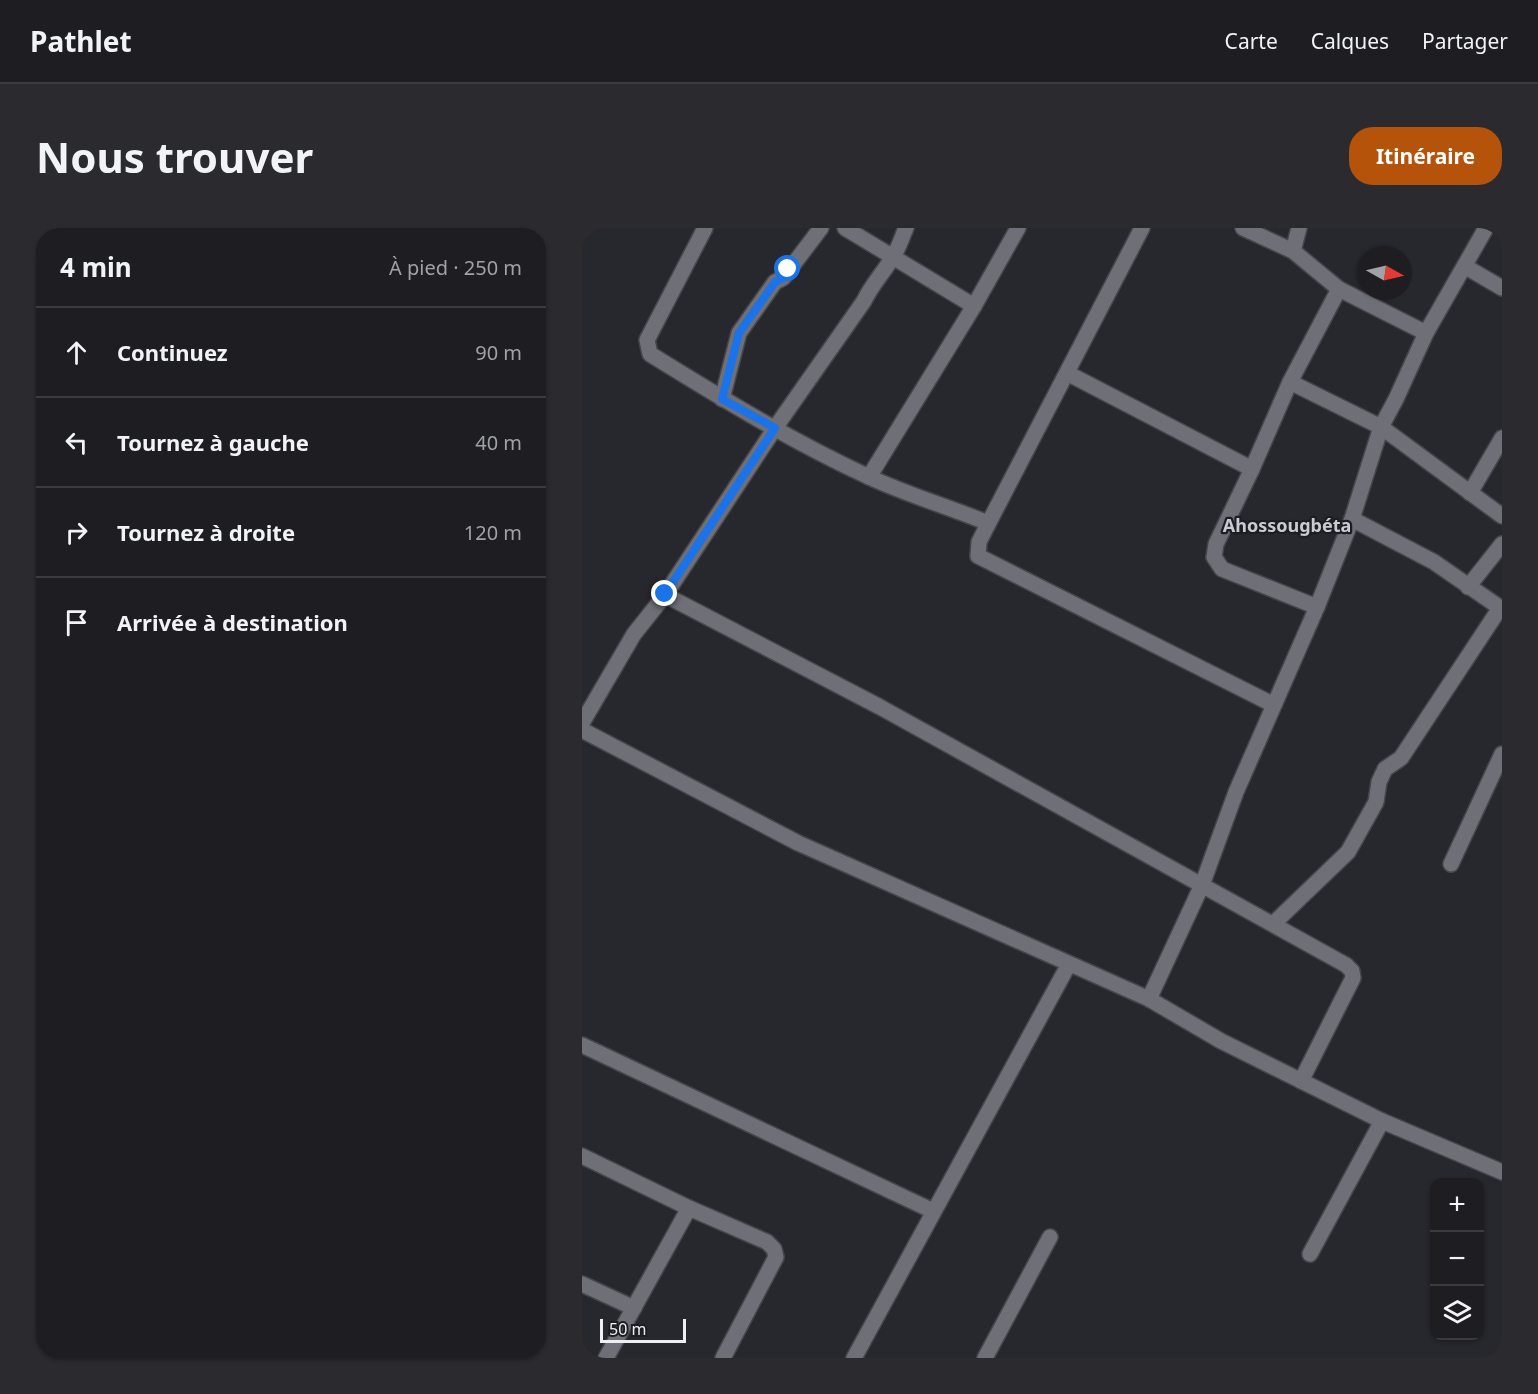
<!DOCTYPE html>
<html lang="fr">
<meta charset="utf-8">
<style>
body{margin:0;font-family:"Noto Sans",sans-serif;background:#2a2a2f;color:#f1f3f6}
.controls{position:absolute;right:18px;bottom:18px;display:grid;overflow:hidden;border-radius:12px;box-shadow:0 2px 4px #0004}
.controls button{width:54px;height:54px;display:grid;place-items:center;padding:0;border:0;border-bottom:2px solid #3b3b40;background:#1d1d22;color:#f1f3f6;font:30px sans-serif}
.compass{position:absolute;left:776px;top:18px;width:54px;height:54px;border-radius:50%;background:#1d1d22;box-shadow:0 2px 4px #0004;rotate:98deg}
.scale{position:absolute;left:18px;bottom:15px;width:86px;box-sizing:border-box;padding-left:6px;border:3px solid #eeeef3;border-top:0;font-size:16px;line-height:21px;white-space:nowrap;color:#eeeef3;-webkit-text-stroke:4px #1d1e24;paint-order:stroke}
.stop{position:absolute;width:18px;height:18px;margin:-14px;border:4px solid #1a73e8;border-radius:50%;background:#fff}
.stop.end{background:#1a73e8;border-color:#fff;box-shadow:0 2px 6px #0008}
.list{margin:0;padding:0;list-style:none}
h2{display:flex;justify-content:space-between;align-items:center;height:78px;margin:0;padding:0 24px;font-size:26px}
h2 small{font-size:20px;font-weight:400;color:#a0a2a5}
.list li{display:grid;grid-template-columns:39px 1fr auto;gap:18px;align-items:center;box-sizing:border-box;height:90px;padding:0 24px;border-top:2px solid #3b3b40}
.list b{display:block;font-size:22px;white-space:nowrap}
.list em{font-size:20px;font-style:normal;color:#a0a2a5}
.icon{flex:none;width:33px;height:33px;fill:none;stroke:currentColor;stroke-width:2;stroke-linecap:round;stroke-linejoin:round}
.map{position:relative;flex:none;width:920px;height:1130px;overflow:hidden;border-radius:24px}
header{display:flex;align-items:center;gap:36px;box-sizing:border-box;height:84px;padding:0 30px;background:#1d1d22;border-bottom:2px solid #3b3b40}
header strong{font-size:28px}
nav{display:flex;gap:33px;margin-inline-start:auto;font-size:21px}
.intro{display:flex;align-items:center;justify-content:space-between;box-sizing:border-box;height:144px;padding:0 36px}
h1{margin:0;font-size:42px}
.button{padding:15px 27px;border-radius:24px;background:#b45309;color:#fff;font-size:21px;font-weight:700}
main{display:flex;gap:36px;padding:0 36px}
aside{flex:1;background:#1d1d22;border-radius:24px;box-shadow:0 2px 4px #0004}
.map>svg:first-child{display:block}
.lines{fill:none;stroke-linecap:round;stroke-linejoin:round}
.minor-casing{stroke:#45454b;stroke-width:18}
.minor{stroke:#6f6f77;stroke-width:15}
.route{stroke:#1a73e8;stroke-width:8}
.labels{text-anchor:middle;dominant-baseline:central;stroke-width:4.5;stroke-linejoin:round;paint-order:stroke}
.quarter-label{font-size:18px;font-weight:bold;fill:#cacad3;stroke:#1d1e24}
</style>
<header>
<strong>Pathlet</strong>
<nav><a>Carte</a><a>Calques</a><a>Partager</a></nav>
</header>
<div class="intro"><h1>Nous trouver</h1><a class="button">Itinéraire</a></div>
<main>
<aside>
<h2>4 min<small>À pied · 250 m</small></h2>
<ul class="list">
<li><svg class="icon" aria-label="ahead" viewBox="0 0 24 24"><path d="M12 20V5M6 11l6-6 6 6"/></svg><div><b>Continuez</b></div><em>90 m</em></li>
<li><svg class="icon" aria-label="left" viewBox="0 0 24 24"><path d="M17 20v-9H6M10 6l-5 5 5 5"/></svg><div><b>Tournez à gauche</b></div><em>40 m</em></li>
<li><svg class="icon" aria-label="right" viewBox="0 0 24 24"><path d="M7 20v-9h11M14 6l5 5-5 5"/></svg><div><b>Tournez à droite</b></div><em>120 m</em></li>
<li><svg class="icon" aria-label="arrive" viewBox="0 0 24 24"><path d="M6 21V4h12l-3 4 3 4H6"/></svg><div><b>Arrivée à destination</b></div></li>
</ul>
</aside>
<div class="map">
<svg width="920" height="1130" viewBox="0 0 920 1130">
<rect width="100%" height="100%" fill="#27272e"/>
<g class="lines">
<!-- minor casing -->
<g class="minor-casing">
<g id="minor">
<path d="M123 0 65 112 68 126C139 170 211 214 287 249 326 267 367 279 406 295"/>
<path d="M263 0 392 78"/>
<path d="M560 0 404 300 397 314 396 328 692 477"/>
<path d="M661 0 711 23 757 61 844 105"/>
<path d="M711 23 717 0"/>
<path d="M884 39 920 60"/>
<path d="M485 145 670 241"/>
<path d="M708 154 799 199 920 288"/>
<path d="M140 171 157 105 193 54 201 50 239 0"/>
<path d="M287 249 392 78 436 0"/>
<path d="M888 265 920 210"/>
<path d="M770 291 852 334 920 381"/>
<path d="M886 359 920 316"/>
<path d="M83 367 298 479 764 737 770 743 771 750 719 853"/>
<path d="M735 379 640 341 632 329 634 316 670 241 708 154 757 61"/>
<path d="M0 495 52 406 83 367 193 200 282 73C290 56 303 43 312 27 317 19 320 9 324 0"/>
<path d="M0 502 216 615 567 771 639 813 800 893 920 944"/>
<path d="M869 636 920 526"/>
<path d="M692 695 766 624 794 574 797 554 803 541 819 530 918 380"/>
<path d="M567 771 620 657 654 564 735 379 770 291 799 199 814 171 844 105 904 0"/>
<path d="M0 817 351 983"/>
<path d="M0 928 107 980 185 1014 192 1021 194 1029 141 1130"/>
<path d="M728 1026 800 893"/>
<path d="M0 1056 52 1080"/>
<path d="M24 1130 107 980"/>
<path d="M272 1130 487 736"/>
<path d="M403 1130 468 1009"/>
</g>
</g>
<!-- minor -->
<use href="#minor" class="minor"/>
</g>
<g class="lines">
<!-- route -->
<path class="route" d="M83 366 193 200 140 171 157 105 193 54 201 50 206 41"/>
</g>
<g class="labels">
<!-- quarter labels -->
<g class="quarter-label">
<text x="705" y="297">Ahossougbéta</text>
</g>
</g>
</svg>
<div class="controls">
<button>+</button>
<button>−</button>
<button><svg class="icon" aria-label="layers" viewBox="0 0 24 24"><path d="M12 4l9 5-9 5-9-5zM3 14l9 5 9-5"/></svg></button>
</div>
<svg class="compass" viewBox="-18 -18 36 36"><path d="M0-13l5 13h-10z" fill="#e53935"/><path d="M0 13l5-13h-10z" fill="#a0a2a5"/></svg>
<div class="scale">50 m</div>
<div class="stop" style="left:206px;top:41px"></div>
<div class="stop end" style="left:83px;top:366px"></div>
</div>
</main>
